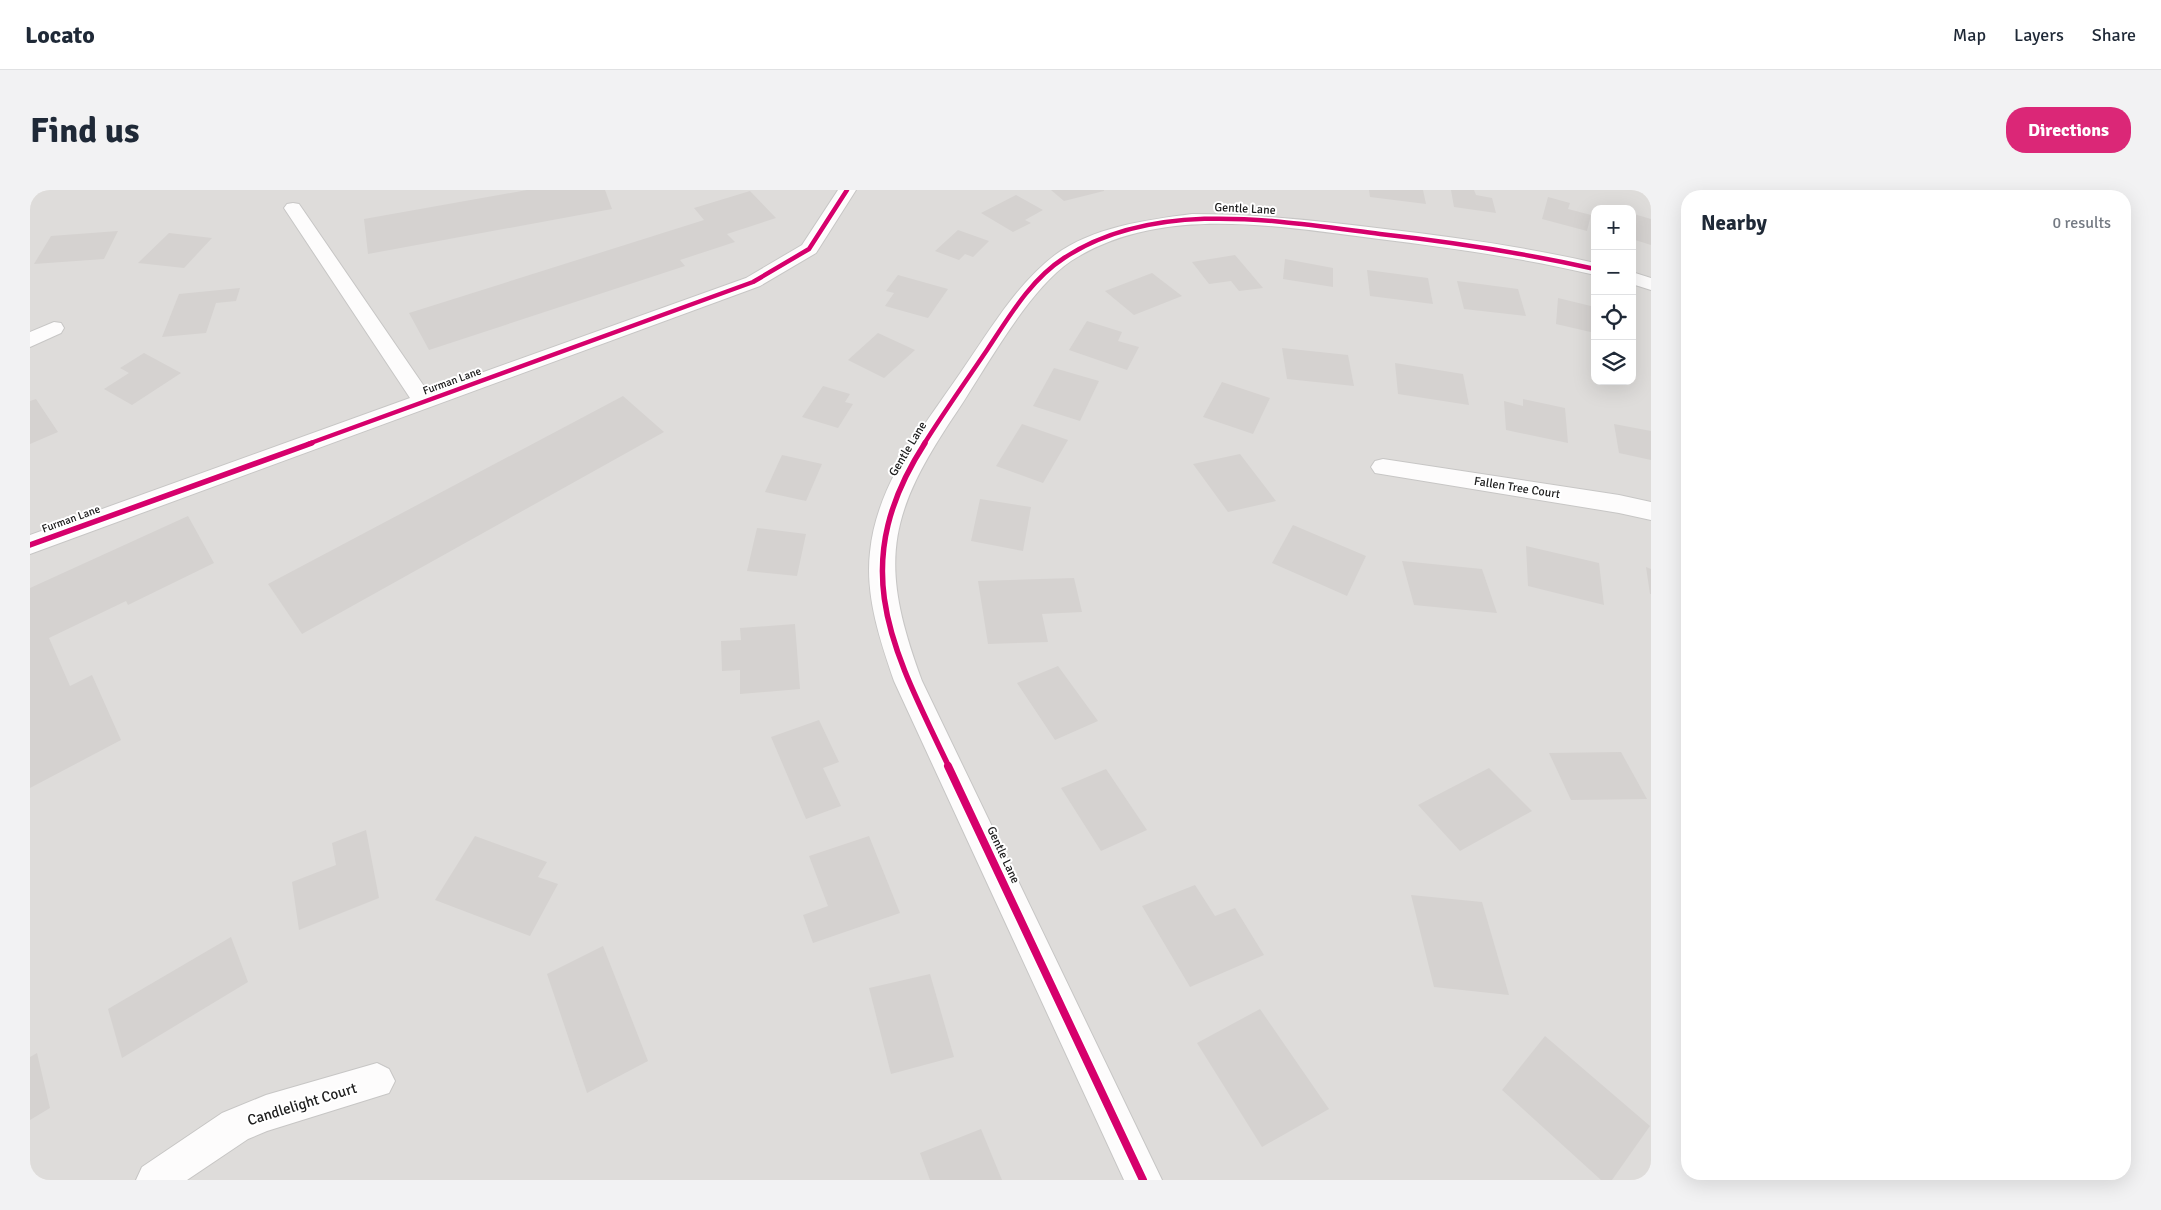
<!DOCTYPE html>
<meta charset="utf-8">
<style>
body{margin:0;font-family:Signika,sans-serif;background:#f2f2f3;color:#1f2937}
.controls{position:absolute;right:15px;top:15px;display:grid;overflow:hidden;border-radius:10px;box-shadow:0 5px 20px #0002}
.controls button{width:45px;height:45px;display:grid;place-items:center;padding:0;border:0;border-bottom:1px solid #e0e1e3;background:#fff;color:#1f2937;font:25px sans-serif}
.list{margin:0;padding:0;list-style:none}
h2{display:flex;justify-content:space-between;align-items:center;height:65px;margin:0;padding:0 20px;font-size:21px}
h2 small{font-size:16px;font-weight:400;color:#747a83}
.icon{flex:none;width:28px;height:28px;fill:none;stroke:currentColor;stroke-width:2;stroke-linecap:round;stroke-linejoin:round}
.map{position:relative;flex:none;width:1621px;height:990px;overflow:hidden;border-radius:20px}
header{display:flex;align-items:center;gap:30px;box-sizing:border-box;height:70px;padding:0 25px;background:#fff;border-bottom:1px solid #e0e1e3}
header strong{font-size:24px}
nav{display:flex;gap:28px;margin-inline-start:auto;font-size:18px}
.intro{display:flex;align-items:center;justify-content:space-between;box-sizing:border-box;height:120px;padding:0 30px}
h1{margin:0;font-size:35px}
.button{padding:12px 22px;border-radius:20px;background:#db2777;color:#fff;font-size:18px;font-weight:700}
main{display:flex;gap:30px;padding:0 30px}
aside{flex:1;background:#fff;border-radius:20px;box-shadow:0 5px 20px #0002}
.map>svg:first-child{display:block}
.residential{fill:#dedcda;fill-rule:evenodd}
.building{fill:#d5d2d0}
.lines{fill:none;stroke-linecap:round;stroke-linejoin:round}
.minor-casing{stroke:#c7c6c5;stroke-width:2}
.minor{fill:#fdfcfc;fill-rule:evenodd}
.cycleway-far2-casing{stroke:#fff;stroke-width:7}
.cycleway-far1-casing{stroke:#fff;stroke-width:9}
.cycleway-casing{stroke:#fff;stroke-width:11}
.cycleway-far2{stroke:#d6006c;stroke-width:4.5}
.cycleway-far1{stroke:#d6006c;stroke-width:5.5}
.cycleway{stroke:#d6006c;stroke-width:8}
.labels{text-anchor:middle;dominant-baseline:central;stroke-width:4;stroke-linejoin:round;paint-order:stroke}
.far-street-label{font-size:11px;fill:#202020;stroke:#fff}
.street-label{font-size:12px;fill:#202020;stroke:#fff}
.near-street-label{font-size:15px;fill:#202020;stroke:#fff}
</style>
<header>
<strong>Locato</strong>
<nav><a>Map</a><a>Layers</a><a>Share</a></nav>
</header>
<div class="intro"><h1>Find us</h1><a class="button">Directions</a></div>
<main>
<div class="map">
<svg width="1621" height="990" viewBox="0 0 1621 990">
<rect width="100%" height="100%" fill="#efece9"/>
<!-- residential -->
<path class="residential" d="M0 0H1621V990H0ZM1565 19H1602V191H1565Z"/>
<!-- building -->
<g class="building">
<path d="M497 0H575L582 19 338 64 334 29Z"/>
<path d="M1021 0H1074V1L1034 11Z"/>
<path d="M1339 0H1393L1396 14 1340 7Z"/>
<path d="M1421 0H1444L1446 5 1462 8 1466 23 1424 17Z"/>
<path d="M720 1 746 28 697 44 705 52 650 70 655 76 399 160 379 123 674 30 664 18Z"/>
<path d="M986 5 1013 20 995 30 1001 33 983 42 951 23Z"/>
<path d="M1518 7 1540 13 1538 19 1561 25 1557 41 1512 29Z"/>
<path d="M1604 24 1621 29V55L1602 49Z"/>
<path d="M928 40 959 51 943 67 935 64 929 70 905 61Z"/>
<path d="M88 41 74 69 4 74 21 46Z"/>
<path d="M139 43 182 48 154 78 108 73Z"/>
<path d="M1205 65 1233 98 1209 101 1201 91 1179 94 1162 72Z"/>
<path d="M1255 69 1303 78V97L1253 89Z"/>
<path d="M1337 80 1398 88 1403 114 1340 106Z"/>
<path d="M1122 83 1152 106 1104 125 1075 101Z"/>
<path d="M868 85 918 99 898 128 855 116 864 103 856 101Z"/>
<path d="M1427 91 1488 99 1496 126 1434 119Z"/>
<path d="M210 98 206 111 186 113 176 143 132 147 149 104Z"/>
<path d="M1528 108 1565 117V143L1526 134Z"/>
<path d="M1057 131 1092 142 1088 151 1109 157 1097 180 1039 160Z"/>
<path d="M848 143 885 160 854 188 818 170Z"/>
<path d="M1252 158 1318 165 1324 196 1257 189Z"/>
<path d="M114 163 151 183 102 215 74 199 99 183 90 178Z"/>
<path d="M1365 173 1433 184 1439 215 1368 204Z"/>
<path d="M1024 178 1069 191 1050 231 1003 216Z"/>
<path d="M1192 192 1240 208 1223 244 1173 227Z"/>
<path d="M793 196 820 204 815 212 823 214 808 238 772 227Z"/>
<path d="M593 206 634 242 272 444 238 394Z"/>
<path d="M6 209 28 242 0 254V211Z"/>
<path d="M1493 209 1535 218 1538 253 1476 240 1474 211 1493 216Z"/>
<path d="M992 234 1038 250 1013 293 966 276Z"/>
<path d="M1584 234 1621 241V270L1589 263Z"/>
<path d="M1210 264 1246 311 1198 322 1163 274Z"/>
<path d="M752 265 792 274 776 311 735 302Z"/>
<path d="M950 309 1001 317 993 361 941 351Z"/>
<path d="M158 326 184 373 98 415 96 411 19 448 40 496 62 485 91 550 0 598V398Z"/>
<path d="M1263 335 1336 366 1317 406 1242 373Z"/>
<path d="M727 338 776 344 767 386 717 381Z"/>
<path d="M1496 356 1569 373 1574 415 1498 396Z"/>
<path d="M1372 371 1452 379 1467 423 1384 415Z"/>
<path d="M1616 377 1621 379V404H1620Z"/>
<path d="M1044 388 1052 422 1012 424 1018 452 958 454 948 391Z"/>
<path d="M765 434 770 499 710 504V480L692 481 691 451 711 450 710 438Z"/>
<path d="M1028 476 1068 531 1025 550 987 493Z"/>
<path d="M789 530 809 572 793 578 811 616 776 629 741 547Z"/>
<path d="M1591 562 1617 609 1541 610 1519 563Z"/>
<path d="M1459 578 1502 621 1430 661 1388 615Z"/>
<path d="M1076 579 1117 640 1071 661 1031 598Z"/>
<path d="M336 640 349 708 269 740 262 692 306 675 302 653Z"/>
<path d="M445 646 517 672 508 687 528 694 500 746 405 710Z"/>
<path d="M839 646 870 723 783 753 773 725 798 716 779 666Z"/>
<path d="M1165 695 1185 726 1205 718 1234 765 1160 797 1112 716Z"/>
<path d="M1381 705 1452 712 1479 805 1404 797Z"/>
<path d="M201 747 218 792 92 868 78 819Z"/>
<path d="M573 756 618 871 557 903 517 784Z"/>
<path d="M900 784 924 867 861 884 839 798Z"/>
<path d="M1230 819 1299 919 1232 957 1167 853Z"/>
<path d="M1515 846 1620 936 1582 990H1571L1472 900Z"/>
<path d="M7 863 20 918 0 930V867Z"/>
<path d="M951 939 972 990H900L890 963Z"/>
</g>
<g class="lines">
<!-- minor casing -->
<g class="minor-casing">
<g id="minor">
<path d="M808 0H826L786 63 730 96 0 364V345L380 208 254 18 257 14 263 13 269 14 398 202 716 88 772 55Z"/>
<path d="M1162 24C1227 24 1290 31 1355 39 1425 47 1495 57 1565 73V85C1494 68 1422 58 1349 49 1249 37 1131 13 1041 71 998 100 957 176 928 220 857 325 848 372 892 491L1132 990H1094L864 491C850 450 835 406 840 362 847 291 897 233 935 176 962 137 987 94 1025 65 1063 37 1116 30 1162 24Z"/>
<path d="M1602 82 1621 88V100L1602 94Z"/>
<path d="M24 132 31 133 34 138 31 143 0 157V142Z"/>
<path d="M1353 269 1589 305 1621 312V330L1589 323 1345 283 1341 277 1345 271Z"/>
<path d="M347 873 359 879 365 891 359 903 237 941 218 949 157 990H106L112 977 192 923 236 905Z"/>
</g>
</g>
<!-- minor -->
<use href="#minor" class="minor"/>
<!-- cycleway-far2 casing -->
<g class="cycleway-far2-casing">
<g id="cycleway-far2">
<path d="M278 254 723 92 779 59 817 0"/>
<path d="M894 254C914 222 936 191 957 160 979 127 1000 90 1034 68 1126 8 1248 31 1350 44 1422 52 1494 63 1565 79"/>
</g>
</g>
<!-- cycleway-far1 casing -->
<g class="cycleway-far1-casing">
<g id="cycleway-far1">
<path d="M895 253C815 377 862 458 919 577"/>
<path d="M0 355 282 253"/>
</g>
</g>
<!-- cycleway casing -->
<g class="cycleway-casing">
<path id="cycleway" d="M918 576 1113 990"/>
</g>
<!-- cycleway-far2 -->
<use href="#cycleway-far2" class="cycleway-far2"/>
<!-- cycleway-far1 -->
<use href="#cycleway-far1" class="cycleway-far1"/>
<!-- cycleway -->
<use href="#cycleway" class="cycleway"/>
</g>
<g class="labels">
<!-- far-street labels -->
<g class="far-street-label">
<text transform="translate(422 191) rotate(-20)">Furman Lane</text>
<text transform="translate(41 329) rotate(-20)">Furman Lane</text>
</g>
<!-- street labels -->
<g class="street-label">
<text transform="translate(1215 19) rotate(3)">Gentle Lane</text>
<text transform="translate(878 259) rotate(-59)">Gentle Lane</text>
<text transform="translate(1487 298) rotate(9)">Fallen Tree Court</text>
<text transform="translate(973 665) rotate(65)">Gentle Lane</text>
</g>
<!-- near-street labels -->
<g class="near-street-label">
<text transform="translate(272 914) rotate(-17)">Candlelight Court</text>
</g>
</g>
</svg>
<div class="controls">
<button>+</button>
<button>−</button>
<button><svg class="icon" aria-label="locate" viewBox="0 0 24 24"><circle cx="12" cy="12" r="6"/><path d="M12 2v4M12 18v4M2 12h4M18 12h4"/></svg></button>
<button><svg class="icon" aria-label="layers" viewBox="0 0 24 24"><path d="M12 4l9 5-9 5-9-5zM3 14l9 5 9-5"/></svg></button>
</div>
</div>
<aside>
<h2>Nearby<small>0 results</small></h2>
<ul class="list">
</ul>
</aside>
</main>
